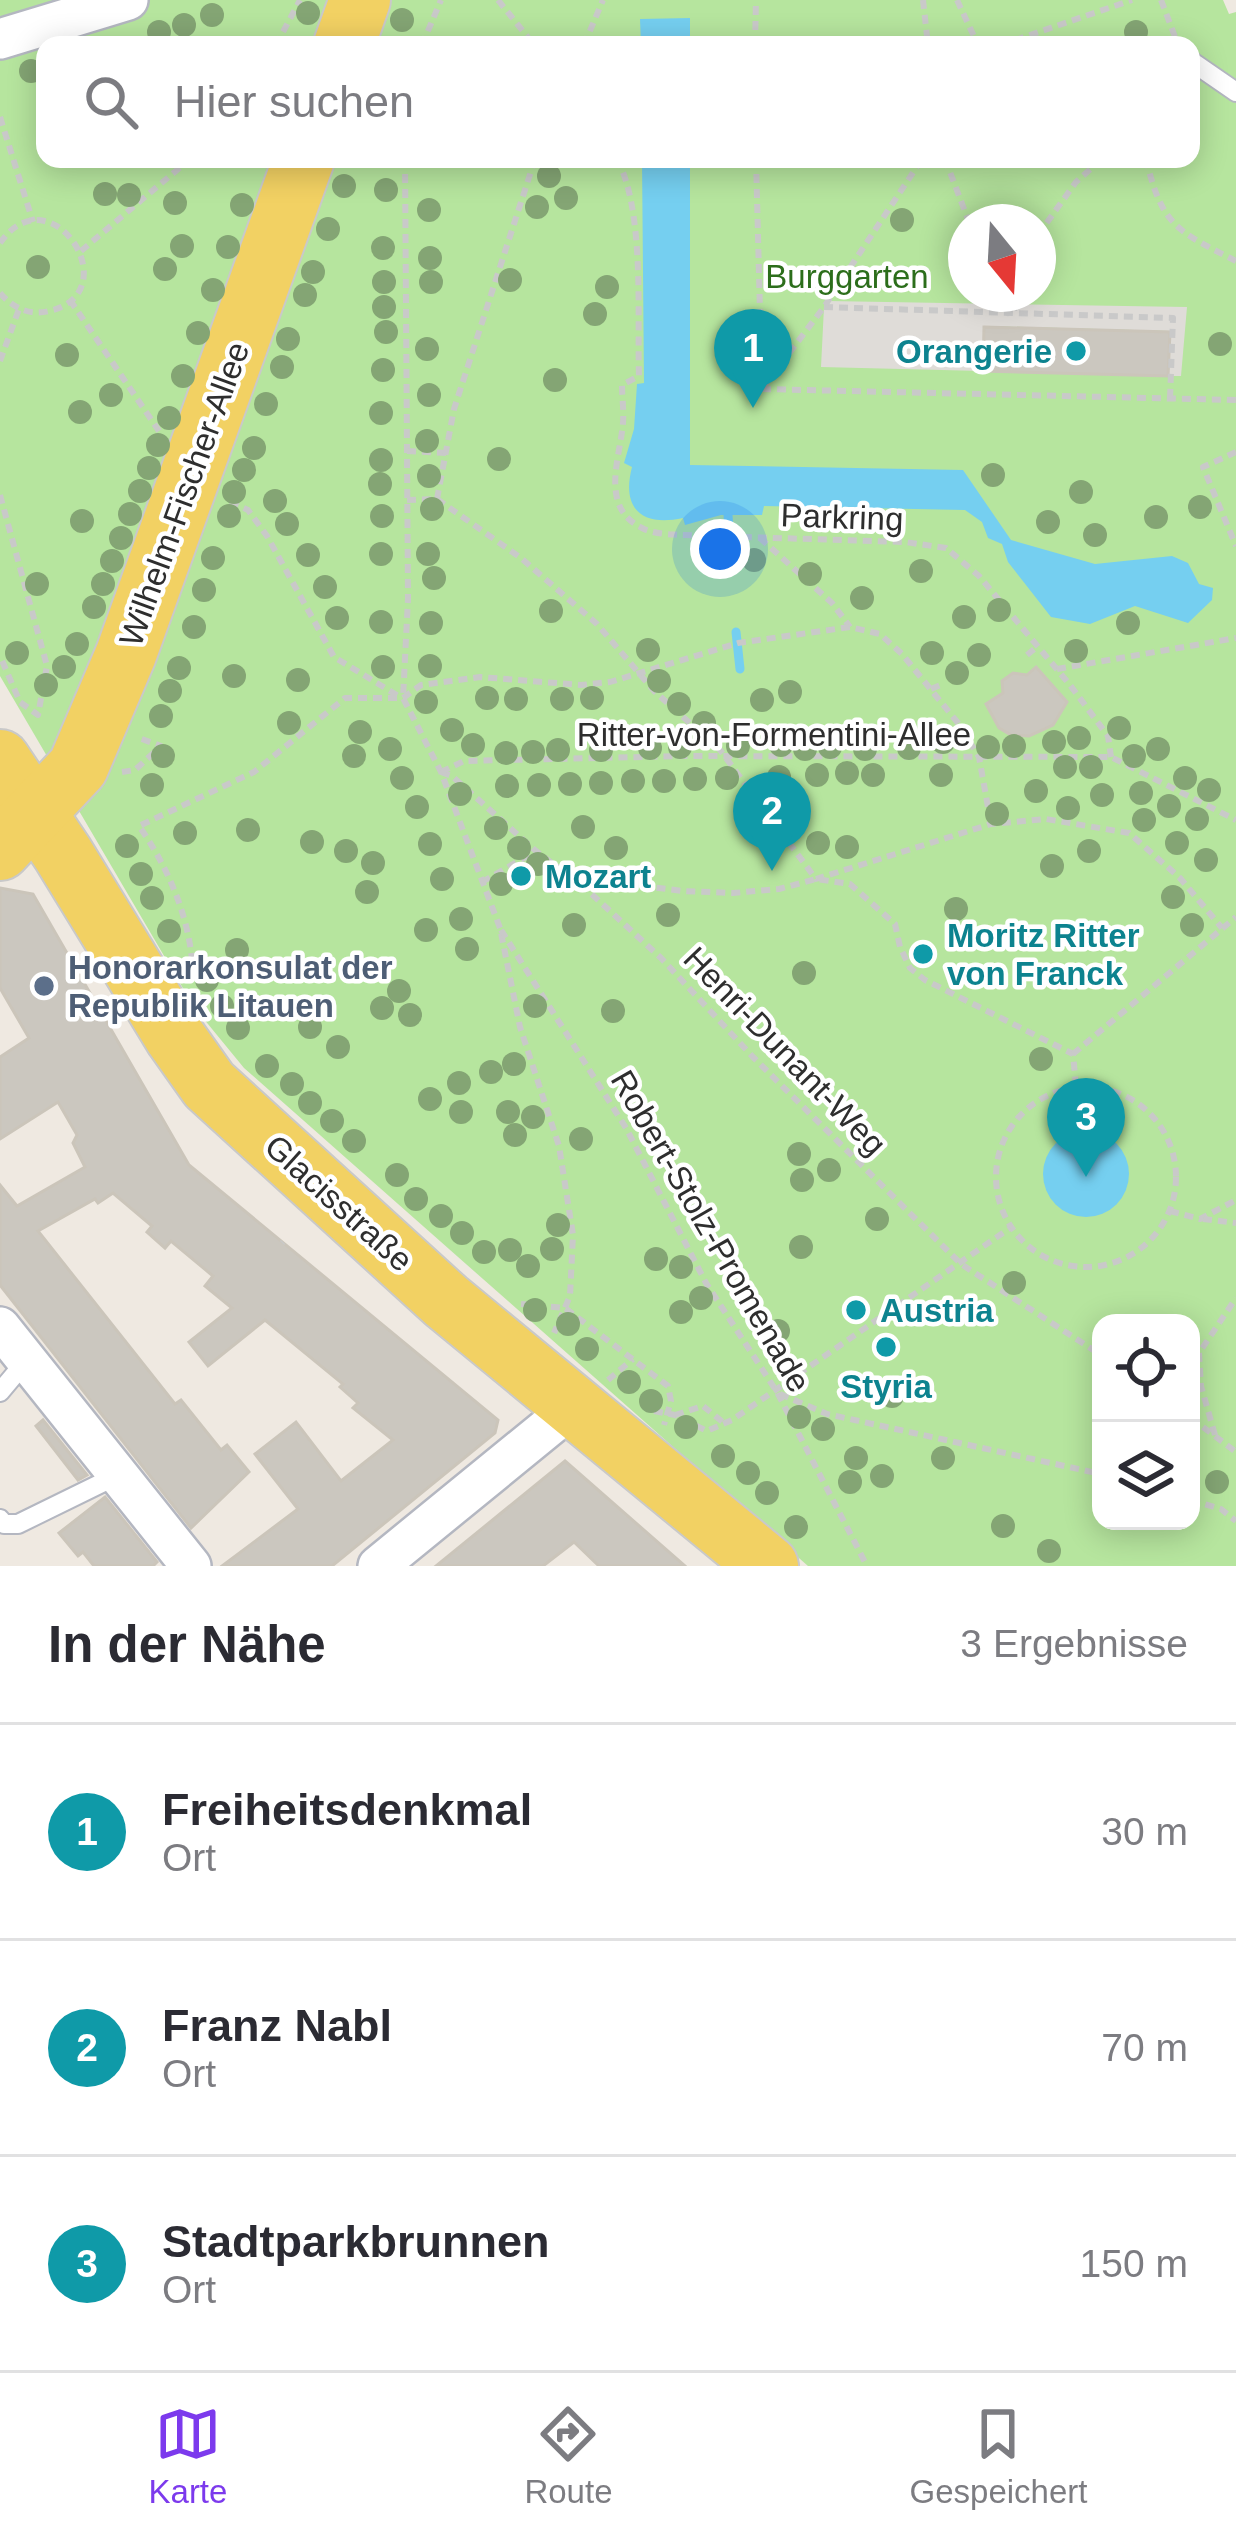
<!DOCTYPE html>
<html lang="de">
<meta charset="utf-8">
<style>
body{margin:0;font-family:Helvetica,sans-serif;background:#f7f7f7;color:#2b2b33}
.controls{position:absolute;right:36px;bottom:36px;display:grid;overflow:hidden;border-radius:24px;box-shadow:0 6px 30px #0003}
.controls button{width:108px;height:108px;display:grid;place-items:center;padding:0;border:0;border-bottom:3px solid #e1e1e2;background:#fff;color:#2b2b33;font:60px sans-serif}
.compass{position:absolute;left:948px;top:204px;width:108px;height:108px;border-radius:50%;background:#fff;box-shadow:0 6px 30px #0003;rotate:162deg}
.you{position:absolute;left:720px;top:549px;width:42px;height:42px;margin:-30px;border:9px solid #fff;border-radius:50%;background:#1a73e8;box-shadow:0 0 0 18px #1a73e833}
.badge{display:grid;place-items:center;width:78px;height:78px;border-radius:50%;background:#7c3aed;color:#fff;font-size:39px;font-weight:700}
.pin{position:absolute;translate:-50% -99px;filter:drop-shadow(0 3px 6px #0008)}
.pin::after{content:'';position:absolute;top:63px;width:42px;height:36px;background:inherit;clip-path:polygon(0 0,100% 0,50% 100%)}
.list{margin:0;padding:0;list-style:none}
h2{display:flex;justify-content:space-between;align-items:center;height:156px;margin:0;padding:0 48px;font-size:51px}
h2 small{font-size:39px;font-weight:400;color:#7c7c81}
.list li{display:grid;grid-template-columns:78px 1fr auto;gap:36px;align-items:center;box-sizing:border-box;height:216px;padding:0 48px;border-top:3px solid #e1e1e2}
.list b{display:block;font-size:45px;white-space:nowrap}
.list p{margin:0;font-size:39px;white-space:nowrap;color:#7c7c81}
.list em{font-size:39px;font-style:normal;color:#7c7c81}
.icon{flex:none;width:66px;height:66px;fill:none;stroke:currentColor;stroke-width:2;stroke-linecap:round;stroke-linejoin:round}
.map{position:relative;flex:none;width:1236px;height:1566px;overflow:hidden}
.search{position:absolute;background:#fff;box-shadow:0 6px 30px #0003;left:36px;right:36px;top:36px;height:132px;display:flex;align-items:center;gap:30px;box-sizing:border-box;padding:0 42px;border-radius:24px;color:#7c7c81;font-size:45px}
.sheet{height:804px;background:#fff}
nav{display:flex;justify-content:space-around;align-items:center;box-sizing:border-box;height:168px;border-top:3px solid #e1e1e2;background:#fff;font-size:33px;color:#7c7c81}
nav a{display:grid;justify-items:center;gap:6px}
nav .on{color:#7c3aed}
.map>svg:first-child{display:block}
.green{fill:#b6e59e;fill-rule:evenodd}
.plaza{fill:#dfdcd8}
.water{fill:#75cff0}
.lines{fill:none;stroke-linecap:round;stroke-linejoin:round}
.stream{stroke:#75cff0;stroke-width:9}
.building{fill:#cbc7bf;stroke:#cbc5ba;stroke-width:3}
.service-casing{stroke:#b4b7c1;stroke-width:22}
.minor-casing{stroke:#b4b7c1;stroke-width:44}
.primary-casing{stroke:#c9c9c9;stroke-width:64}
.path{stroke:#c9c9c9;stroke-width:6;stroke-dasharray:9 6;stroke-linecap:butt}
.service{stroke:#fff;stroke-width:18}
.minor{stroke:#fff;stroke-width:39}
.primary{stroke:#f2d163;stroke-width:60}
.tree{fill:#84a574}
.culture-dot{fill:#0f9aa8;stroke:#fff;stroke-width:4.5}
.service-dot{fill:#5c6f8a;stroke:#fff;stroke-width:4.5}
.labels{text-anchor:middle;dominant-baseline:central;stroke-width:9;stroke-linejoin:round;paint-order:stroke}
.park-label{font-size:33px;fill:#2c6e1b;stroke:#fff}
.culture-label{font-size:33px;font-weight:bold;fill:#0d838f;stroke:#fff;text-anchor:start}
.street-label{font-size:33px;fill:#2e2e2e;stroke:#fff}
.service-label{font-size:33px;font-weight:bold;fill:#4e5e75;stroke:#fff;text-anchor:start}
</style>
<div class="map">
<svg width="1236" height="1566" viewBox="0 0 1236 1566">
<rect width="100%" height="100%" fill="#efe9e1"/>
<!-- green -->
<path class="green" d="M0 0H1223L1229 14 1236 12V1566H808L244 1068 194 1007 0 676ZM45 45H1191V159H45ZM966 222H1038V294H966ZM1101 1323H1191V1521H1101Z"/>
<!-- plaza -->
<path class="plaza" d="M828 301 1187 307 1181 376H1169V331L984 326 982 371 821 367 824 307Z"/>
<!-- water -->
<g class="water">
<path d="M690 18V45H641L640 19Z"/>
<path d="M642 159H690V465L963 470 1011 540 1095 564 1172 556 1188 563 1199 584 1213 588 1212 600 1188 623 1135 606 1090 624 1051 617 1008 562 1002 544 988 538 982 522 965 510 764 506 762 515H721L685 525 683 518C642 527 621 509 632 467L624 463 634 429 637 384 644 383Z"/>
<circle cx="1086" cy="1174" r="43"/>
</g>
<g class="lines">
<!-- stream -->
<g class="stream">
<path d="M728 515 730 546"/>
<path d="M736 632 740 669"/>
</g>
</g>
<!-- building -->
<g class="building">
<path d="M984 327 1170 332 1168 376 983 371Z"/>
<path d="M1036 667 1067 702 1053 725 1029 736 1011 735 999 728 986 704 1003 693 1002 681 1013 673 1027 675Z"/>
<path d="M0 888 33 894 189 1165 498 1420 495 1433 332 1566H222L298 1509 255 1454 296 1422 341 1481 393 1440 353 1408 358 1403 340 1387 343 1384 265 1320 208 1366 189 1342 232 1308 205 1286 213 1276 171 1241 165 1248 147 1232 152 1226 113 1193 98 1203 95 1199 38 1231 175 1404 181 1400 221 1450 227 1445 249 1472 191 1528 0 1285V1185L17 1206 85 1167 73 1143 77 1135 58 1102 0 1139V1057L29 1038 0 988Z"/>
<path d="M43 1420 87 1475 78 1480 36 1426Z"/>
<path d="M565 1461 685 1566H599L574 1542 543 1566H436Z"/>
<path d="M105 1497 157 1562 153 1566H94L83 1552 78 1556 59 1533Z"/>
</g>
<g class="lines">
<!-- service casing -->
<g class="service-casing">
<g id="service">
<path d="M1191 61 1236 92"/>
<path d="M0 1392 26 1361"/>
<path d="M0 1519 4 1524H18L118 1475"/>
</g>
</g>
<!-- minor casing -->
<g class="minor-casing">
<g id="minor">
<path d="M0 39 128 0"/>
<path d="M0 1327 191 1566"/>
<path d="M378 1566 574 1406"/>
</g>
</g>
<!-- primary casing -->
<g class="primary-casing">
<g id="primary">
<path d="M344 45 360 0"/>
<path d="M0 760 63 854 175 1037 209 1085 446 1301 768 1566"/>
<path d="M0 850 78 767 126 654 304 159"/>
</g>
</g>
<!-- path -->
<g class="path">
<path d="M498 0 534 45"/>
<path d="M923 0 928 45"/>
<path d="M957 0 978 45"/>
<path d="M1161 0 1177 42"/>
<path d="M276 45 300 0"/>
<path d="M422 45 441 0"/>
<path d="M584 45 603 0"/>
<path d="M755 45 756 0"/>
<path d="M1001 45 1132 0"/>
<path d="M0 117 33 222"/>
<path d="M405 159 408 599 403 698 441 772 500 928 520 1027 559 1146 573 1235 570 1296 554 1333"/>
<path d="M617 159C645 211 637 315 639 376L622 385C622 397 624 411 623 423 620 459 599 507 642 528 653 534 668 534 680 535L905 542 946 548 979 576 1070 685 1108 736 1111 757"/>
<path d="M756 159 762 389"/>
<path d="M945 159 969 222"/>
<path d="M1146 159C1162 226 1177 231 1236 261"/>
<path d="M1038 235 1076 182 1102 159"/>
<path d="M0 243C51 170 130 293 49 311 29 316 13 308 0 293"/>
<path d="M81 251 190 159"/>
<path d="M996 294 1008 313 1020 305 1023 294"/>
<path d="M70 300 159 431"/>
<path d="M824 307 1173 318 1170 399"/>
<path d="M0 361 19 309"/>
<path d="M762 389 1236 400"/>
<path d="M762 389 824 307 922 159"/>
<path d="M407 451 446 453"/>
<path d="M1236 452 1203 467 1236 546"/>
<path d="M0 495 47 666 38 715 20 702 0 656"/>
<path d="M437 499 454 409 535 159"/>
<path d="M407 500 437 499 521 558 597 624 655 692 720 750 816 879 991 824 1046 819 1129 833 1180 878 1222 928"/>
<path d="M230 502 248 510 267 536 334 657 400 697"/>
<path d="M760 538 832 603 850 627"/>
<path d="M1027 655 1038 646"/>
<path d="M1057 669 1236 638"/>
<path d="M931 689 943 684"/>
<path d="M1007 738 1009 756"/>
<path d="M122 772 135 770 161 746 139 738"/>
<path d="M441 772 452 776 536 851 585 888 661 958 753 1057 961 1264 1101 1355"/>
<path d="M441 772 464 761 684 756 1111 757 1236 820"/>
<path d="M482 882 536 851"/>
<path d="M585 888 594 880 683 891 733 893 779 889 816 879 850 884 895 924 900 947 910 968 925 980 1073 1054 1076 1086"/>
<path d="M501 930 626 1128 706 1283 777 1392 867 1566"/>
<path d="M193 977C192 923 170 870 139 826L254 772 345 698H403L421 685 480 677 581 685 610 682 738 643 850 627 880 634 902 654 958 723 979 757 991 824"/>
<path d="M1073 1054 1236 917"/>
<circle cx="1086" cy="1177" r="90"/>
<path d="M1170 1211 1200 1219 1236 1200"/>
<path d="M1203 1219 1236 1223"/>
<path d="M282 1243 283 1242"/>
<path d="M521 1304 565 1308 668 1386 671 1401 664 1425"/>
<path d="M608 1380 633 1359"/>
<path d="M780 1394 827 1414 1101 1474"/>
<path d="M654 1411 675 1415 707 1431 732 1420 1010 1228"/>
<path d="M675 1415 703 1406 724 1423"/>
<path d="M1191 1418 1236 1452"/>
<path d="M1215 1435 1201 1386 1199 1353 1236 1298"/>
<path d="M1191 1500 1221 1509 1236 1521"/>
</g>
<!-- service -->
<use href="#service" class="service"/>
<!-- minor -->
<use href="#minor" class="minor"/>
<!-- primary -->
<use href="#primary" class="primary"/>
</g>
<!-- trees -->
<g class="tree">
<circle cx="308" cy="13" r="12"/>
<circle cx="212" cy="15" r="12"/>
<circle cx="402" cy="20" r="12"/>
<circle cx="184" cy="25" r="12"/>
<circle cx="159" cy="32" r="12"/>
<circle cx="1136" cy="32" r="12"/>
<circle cx="31" cy="71" r="12"/>
<circle cx="549" cy="176" r="12"/>
<circle cx="344" cy="186" r="12"/>
<circle cx="386" cy="190" r="12"/>
<circle cx="105" cy="194" r="12"/>
<circle cx="129" cy="195" r="12"/>
<circle cx="566" cy="198" r="12"/>
<circle cx="175" cy="203" r="12"/>
<circle cx="242" cy="205" r="12"/>
<circle cx="537" cy="207" r="12"/>
<circle cx="429" cy="210" r="12"/>
<circle cx="902" cy="220" r="12"/>
<circle cx="328" cy="229" r="12"/>
<circle cx="182" cy="246" r="12"/>
<circle cx="228" cy="247" r="12"/>
<circle cx="383" cy="248" r="12"/>
<circle cx="430" cy="258" r="12"/>
<circle cx="38" cy="267" r="12"/>
<circle cx="165" cy="269" r="12"/>
<circle cx="313" cy="272" r="12"/>
<circle cx="510" cy="280" r="12"/>
<circle cx="384" cy="282" r="12"/>
<circle cx="431" cy="282" r="12"/>
<circle cx="607" cy="287" r="12"/>
<circle cx="213" cy="290" r="12"/>
<circle cx="305" cy="295" r="12"/>
<circle cx="384" cy="307" r="12"/>
<circle cx="595" cy="314" r="12"/>
<circle cx="386" cy="332" r="12"/>
<circle cx="198" cy="333" r="12"/>
<circle cx="288" cy="339" r="12"/>
<circle cx="1220" cy="344" r="12"/>
<circle cx="427" cy="349" r="12"/>
<circle cx="67" cy="355" r="12"/>
<circle cx="282" cy="367" r="12"/>
<circle cx="383" cy="370" r="12"/>
<circle cx="183" cy="376" r="12"/>
<circle cx="555" cy="380" r="12"/>
<circle cx="111" cy="395" r="12"/>
<circle cx="429" cy="395" r="12"/>
<circle cx="266" cy="404" r="12"/>
<circle cx="80" cy="412" r="12"/>
<circle cx="381" cy="413" r="12"/>
<circle cx="169" cy="418" r="12"/>
<circle cx="427" cy="441" r="12"/>
<circle cx="158" cy="445" r="12"/>
<circle cx="254" cy="448" r="12"/>
<circle cx="499" cy="459" r="12"/>
<circle cx="381" cy="460" r="12"/>
<circle cx="149" cy="468" r="12"/>
<circle cx="244" cy="470" r="12"/>
<circle cx="993" cy="475" r="12"/>
<circle cx="429" cy="476" r="12"/>
<circle cx="380" cy="484" r="12"/>
<circle cx="140" cy="491" r="12"/>
<circle cx="234" cy="492" r="12"/>
<circle cx="1081" cy="492" r="12"/>
<circle cx="275" cy="501" r="12"/>
<circle cx="1200" cy="507" r="12"/>
<circle cx="432" cy="509" r="12"/>
<circle cx="130" cy="514" r="12"/>
<circle cx="229" cy="516" r="12"/>
<circle cx="382" cy="516" r="12"/>
<circle cx="1156" cy="517" r="12"/>
<circle cx="82" cy="521" r="12"/>
<circle cx="1048" cy="522" r="12"/>
<circle cx="287" cy="524" r="12"/>
<circle cx="1095" cy="535" r="12"/>
<circle cx="121" cy="538" r="12"/>
<circle cx="381" cy="554" r="12"/>
<circle cx="428" cy="554" r="12"/>
<circle cx="308" cy="555" r="12"/>
<circle cx="213" cy="558" r="12"/>
<circle cx="754" cy="560" r="12"/>
<circle cx="112" cy="561" r="12"/>
<circle cx="921" cy="571" r="12"/>
<circle cx="810" cy="574" r="12"/>
<circle cx="434" cy="578" r="12"/>
<circle cx="37" cy="584" r="12"/>
<circle cx="103" cy="584" r="12"/>
<circle cx="325" cy="587" r="12"/>
<circle cx="204" cy="590" r="12"/>
<circle cx="862" cy="598" r="12"/>
<circle cx="94" cy="607" r="12"/>
<circle cx="999" cy="610" r="12"/>
<circle cx="551" cy="611" r="12"/>
<circle cx="964" cy="617" r="12"/>
<circle cx="337" cy="618" r="12"/>
<circle cx="381" cy="622" r="12"/>
<circle cx="431" cy="623" r="12"/>
<circle cx="1128" cy="623" r="12"/>
<circle cx="194" cy="627" r="12"/>
<circle cx="77" cy="644" r="12"/>
<circle cx="648" cy="650" r="12"/>
<circle cx="1076" cy="651" r="12"/>
<circle cx="17" cy="653" r="12"/>
<circle cx="932" cy="653" r="12"/>
<circle cx="979" cy="655" r="12"/>
<circle cx="430" cy="666" r="12"/>
<circle cx="64" cy="667" r="12"/>
<circle cx="383" cy="667" r="12"/>
<circle cx="179" cy="668" r="12"/>
<circle cx="957" cy="673" r="12"/>
<circle cx="234" cy="676" r="12"/>
<circle cx="298" cy="680" r="12"/>
<circle cx="659" cy="681" r="12"/>
<circle cx="46" cy="685" r="12"/>
<circle cx="170" cy="691" r="12"/>
<circle cx="790" cy="692" r="12"/>
<circle cx="487" cy="698" r="12"/>
<circle cx="592" cy="698" r="12"/>
<circle cx="516" cy="699" r="12"/>
<circle cx="562" cy="699" r="12"/>
<circle cx="762" cy="700" r="12"/>
<circle cx="426" cy="702" r="12"/>
<circle cx="679" cy="704" r="12"/>
<circle cx="161" cy="716" r="12"/>
<circle cx="289" cy="723" r="12"/>
<circle cx="704" cy="723" r="12"/>
<circle cx="1119" cy="728" r="12"/>
<circle cx="452" cy="730" r="12"/>
<circle cx="360" cy="732" r="12"/>
<circle cx="1079" cy="738" r="12"/>
<circle cx="943" cy="742" r="12"/>
<circle cx="1054" cy="742" r="12"/>
<circle cx="473" cy="745" r="12"/>
<circle cx="781" cy="745" r="12"/>
<circle cx="738" cy="746" r="12"/>
<circle cx="1014" cy="746" r="12"/>
<circle cx="680" cy="747" r="12"/>
<circle cx="830" cy="747" r="12"/>
<circle cx="988" cy="747" r="12"/>
<circle cx="650" cy="748" r="12"/>
<circle cx="909" cy="748" r="12"/>
<circle cx="390" cy="749" r="12"/>
<circle cx="805" cy="749" r="12"/>
<circle cx="865" cy="749" r="12"/>
<circle cx="1158" cy="749" r="12"/>
<circle cx="558" cy="750" r="12"/>
<circle cx="601" cy="750" r="12"/>
<circle cx="533" cy="752" r="12"/>
<circle cx="506" cy="753" r="12"/>
<circle cx="163" cy="756" r="12"/>
<circle cx="354" cy="756" r="12"/>
<circle cx="1134" cy="756" r="12"/>
<circle cx="1065" cy="767" r="12"/>
<circle cx="1091" cy="767" r="12"/>
<circle cx="847" cy="773" r="12"/>
<circle cx="817" cy="775" r="12"/>
<circle cx="873" cy="775" r="12"/>
<circle cx="941" cy="775" r="12"/>
<circle cx="779" cy="777" r="12"/>
<circle cx="402" cy="778" r="12"/>
<circle cx="727" cy="778" r="12"/>
<circle cx="1185" cy="778" r="12"/>
<circle cx="695" cy="779" r="12"/>
<circle cx="633" cy="781" r="12"/>
<circle cx="664" cy="781" r="12"/>
<circle cx="601" cy="783" r="12"/>
<circle cx="570" cy="784" r="12"/>
<circle cx="152" cy="785" r="12"/>
<circle cx="539" cy="785" r="12"/>
<circle cx="507" cy="786" r="12"/>
<circle cx="1209" cy="790" r="12"/>
<circle cx="1036" cy="791" r="12"/>
<circle cx="1141" cy="793" r="12"/>
<circle cx="460" cy="794" r="12"/>
<circle cx="1102" cy="795" r="12"/>
<circle cx="1169" cy="806" r="12"/>
<circle cx="417" cy="807" r="12"/>
<circle cx="1068" cy="808" r="12"/>
<circle cx="997" cy="814" r="12"/>
<circle cx="1197" cy="819" r="12"/>
<circle cx="1144" cy="820" r="12"/>
<circle cx="583" cy="827" r="12"/>
<circle cx="496" cy="828" r="12"/>
<circle cx="248" cy="830" r="12"/>
<circle cx="185" cy="833" r="12"/>
<circle cx="312" cy="842" r="12"/>
<circle cx="818" cy="843" r="12"/>
<circle cx="1177" cy="843" r="12"/>
<circle cx="430" cy="844" r="12"/>
<circle cx="127" cy="846" r="12"/>
<circle cx="847" cy="847" r="12"/>
<circle cx="519" cy="848" r="12"/>
<circle cx="616" cy="848" r="12"/>
<circle cx="346" cy="851" r="12"/>
<circle cx="1089" cy="851" r="12"/>
<circle cx="1206" cy="860" r="12"/>
<circle cx="373" cy="863" r="12"/>
<circle cx="538" cy="864" r="12"/>
<circle cx="1052" cy="866" r="12"/>
<circle cx="141" cy="874" r="12"/>
<circle cx="442" cy="879" r="12"/>
<circle cx="501" cy="884" r="12"/>
<circle cx="367" cy="892" r="12"/>
<circle cx="1173" cy="897" r="12"/>
<circle cx="152" cy="898" r="12"/>
<circle cx="956" cy="909" r="12"/>
<circle cx="668" cy="915" r="12"/>
<circle cx="461" cy="919" r="12"/>
<circle cx="574" cy="925" r="12"/>
<circle cx="1192" cy="925" r="12"/>
<circle cx="426" cy="930" r="12"/>
<circle cx="169" cy="931" r="12"/>
<circle cx="467" cy="949" r="12"/>
<circle cx="237" cy="950" r="12"/>
<circle cx="804" cy="973" r="12"/>
<circle cx="207" cy="980" r="12"/>
<circle cx="399" cy="991" r="12"/>
<circle cx="222" cy="1006" r="12"/>
<circle cx="535" cy="1006" r="12"/>
<circle cx="382" cy="1008" r="12"/>
<circle cx="613" cy="1011" r="12"/>
<circle cx="410" cy="1015" r="12"/>
<circle cx="310" cy="1027" r="12"/>
<circle cx="238" cy="1028" r="12"/>
<circle cx="338" cy="1047" r="12"/>
<circle cx="1041" cy="1059" r="12"/>
<circle cx="514" cy="1064" r="12"/>
<circle cx="267" cy="1066" r="12"/>
<circle cx="491" cy="1072" r="12"/>
<circle cx="459" cy="1083" r="12"/>
<circle cx="292" cy="1084" r="12"/>
<circle cx="430" cy="1099" r="12"/>
<circle cx="310" cy="1103" r="12"/>
<circle cx="461" cy="1112" r="12"/>
<circle cx="508" cy="1112" r="12"/>
<circle cx="533" cy="1117" r="12"/>
<circle cx="332" cy="1121" r="12"/>
<circle cx="515" cy="1135" r="12"/>
<circle cx="581" cy="1139" r="12"/>
<circle cx="354" cy="1141" r="12"/>
<circle cx="799" cy="1154" r="12"/>
<circle cx="829" cy="1170" r="12"/>
<circle cx="397" cy="1175" r="12"/>
<circle cx="802" cy="1180" r="12"/>
<circle cx="416" cy="1199" r="12"/>
<circle cx="441" cy="1216" r="12"/>
<circle cx="877" cy="1219" r="12"/>
<circle cx="558" cy="1225" r="12"/>
<circle cx="462" cy="1233" r="12"/>
<circle cx="801" cy="1247" r="12"/>
<circle cx="552" cy="1249" r="12"/>
<circle cx="510" cy="1250" r="12"/>
<circle cx="484" cy="1252" r="12"/>
<circle cx="656" cy="1259" r="12"/>
<circle cx="528" cy="1266" r="12"/>
<circle cx="681" cy="1267" r="12"/>
<circle cx="1014" cy="1283" r="12"/>
<circle cx="701" cy="1298" r="12"/>
<circle cx="535" cy="1310" r="12"/>
<circle cx="681" cy="1312" r="12"/>
<circle cx="568" cy="1324" r="12"/>
<circle cx="778" cy="1331" r="12"/>
<circle cx="587" cy="1349" r="12"/>
<circle cx="629" cy="1382" r="12"/>
<circle cx="892" cy="1396" r="12"/>
<circle cx="651" cy="1401" r="12"/>
<circle cx="799" cy="1417" r="12"/>
<circle cx="686" cy="1427" r="12"/>
<circle cx="823" cy="1429" r="12"/>
<circle cx="723" cy="1456" r="12"/>
<circle cx="856" cy="1458" r="12"/>
<circle cx="943" cy="1458" r="12"/>
<circle cx="748" cy="1473" r="12"/>
<circle cx="882" cy="1476" r="12"/>
<circle cx="850" cy="1482" r="12"/>
<circle cx="1217" cy="1482" r="12"/>
<circle cx="767" cy="1493" r="12"/>
<circle cx="1003" cy="1526" r="12"/>
<circle cx="796" cy="1527" r="12"/>
<circle cx="1049" cy="1551" r="12"/>
</g>
<!-- markers -->
<g class="culture-dot">
<circle cx="1076" cy="351" r="12"/>
<circle cx="521" cy="876" r="12"/>
<circle cx="923" cy="954" r="12"/>
<circle cx="856" cy="1310" r="12"/>
<circle cx="886" cy="1347" r="12"/>
</g>
<circle class="service-dot" cx="44" cy="986" r="12"/>
<g class="labels">
<!-- park labels -->
<g class="park-label">
<text x="847" y="276">Burggarten</text>
</g>
<!-- culture labels -->
<g class="culture-label">
<text x="1052" y="351" text-anchor="end">Orangerie</text>
<text x="545" y="876">Mozart</text>
<text x="947" y="935">Moritz Ritter<tspan x="947" dy="38">von Franck</tspan></text>
<text x="880" y="1310">Austria</text>
<text x="886" y="1386" text-anchor="middle">Styria</text>
</g>
<!-- street labels -->
<g class="street-label">
<text transform="translate(184 494) rotate(-70)">Wilhelm-Fischer-Allee</text>
<text transform="translate(842 517) rotate(2)">Parkring</text>
<text x="774" y="734">Ritter-von-Formentini-Allee</text>
<text transform="translate(785 1051) rotate(46)">Henri-Dunant-Weg</text>
<text transform="translate(339 1203) rotate(42)">Glacisstraße</text>
<text transform="translate(711 1231) rotate(60)">Robert-Stolz-Promenade</text>
</g>
<!-- service labels -->
<g class="service-label">
<text x="68" y="967">Honorarkonsulat der<tspan x="68" dy="38">Republik Litauen</tspan></text>
</g>
</g>
</svg>
<div class="controls">
<button><svg class="icon" aria-label="locate" viewBox="0 0 24 24"><circle cx="12" cy="12" r="6"/><path d="M12 2v4M12 18v4M2 12h4M18 12h4"/></svg></button>
<button><svg class="icon" aria-label="layers" viewBox="0 0 24 24"><path d="M12 4l9 5-9 5-9-5zM3 14l9 5 9-5"/></svg></button>
</div>
<svg class="compass" viewBox="-18 -18 36 36"><path d="M0-13l5 13h-10z" fill="#e53935"/><path d="M0 13l5-13h-10z" fill="#7c7c81"/></svg>
<div class="you"></div>
<div class="pin badge" style="left:753px;top:408px;background:#0f9aa8">1</div>
<div class="pin badge" style="left:772px;top:871px;background:#0f9aa8">2</div>
<div class="pin badge" style="left:1086px;top:1177px;background:#0f9aa8">3</div>
<div class="search"><svg class="icon" aria-label="search" viewBox="0 0 24 24"><circle cx="10" cy="10" r="6"/><path d="M15 15l6 6"/></svg>Hier suchen</div>
</div>
<section class="sheet">
<h2>In der Nähe<small>3 Ergebnisse</small></h2>
<ul class="list">
<li><span class="badge" style="background:#0f9aa8">1</span><div><b>Freiheitsdenkmal</b><p>Ort</p></div><em>30 m</em></li>
<li><span class="badge" style="background:#0f9aa8">2</span><div><b>Franz Nabl</b><p>Ort</p></div><em>70 m</em></li>
<li><span class="badge" style="background:#0f9aa8">3</span><div><b>Stadtparkbrunnen</b><p>Ort</p></div><em>150 m</em></li>
</ul>
</section>
<nav>
<a class="on"><svg class="icon" aria-label="map" viewBox="0 0 24 24"><path d="M3 6l6-2 6 2 6-2v14l-6 2-6-2-6 2zM9 4v14M15 6v14"/></svg>Karte</a>
<a><svg class="icon" aria-label="directions" viewBox="0 0 24 24"><path d="M12 3l9 9-9 9-9-9zM9 14v-3h6M13 9l2 2-2 2"/></svg>Route</a>
<a><svg class="icon" aria-label="saved" viewBox="0 0 24 24"><path d="M7 4h10v16l-5-4-5 4z"/></svg>Gespeichert</a>
</nav>
